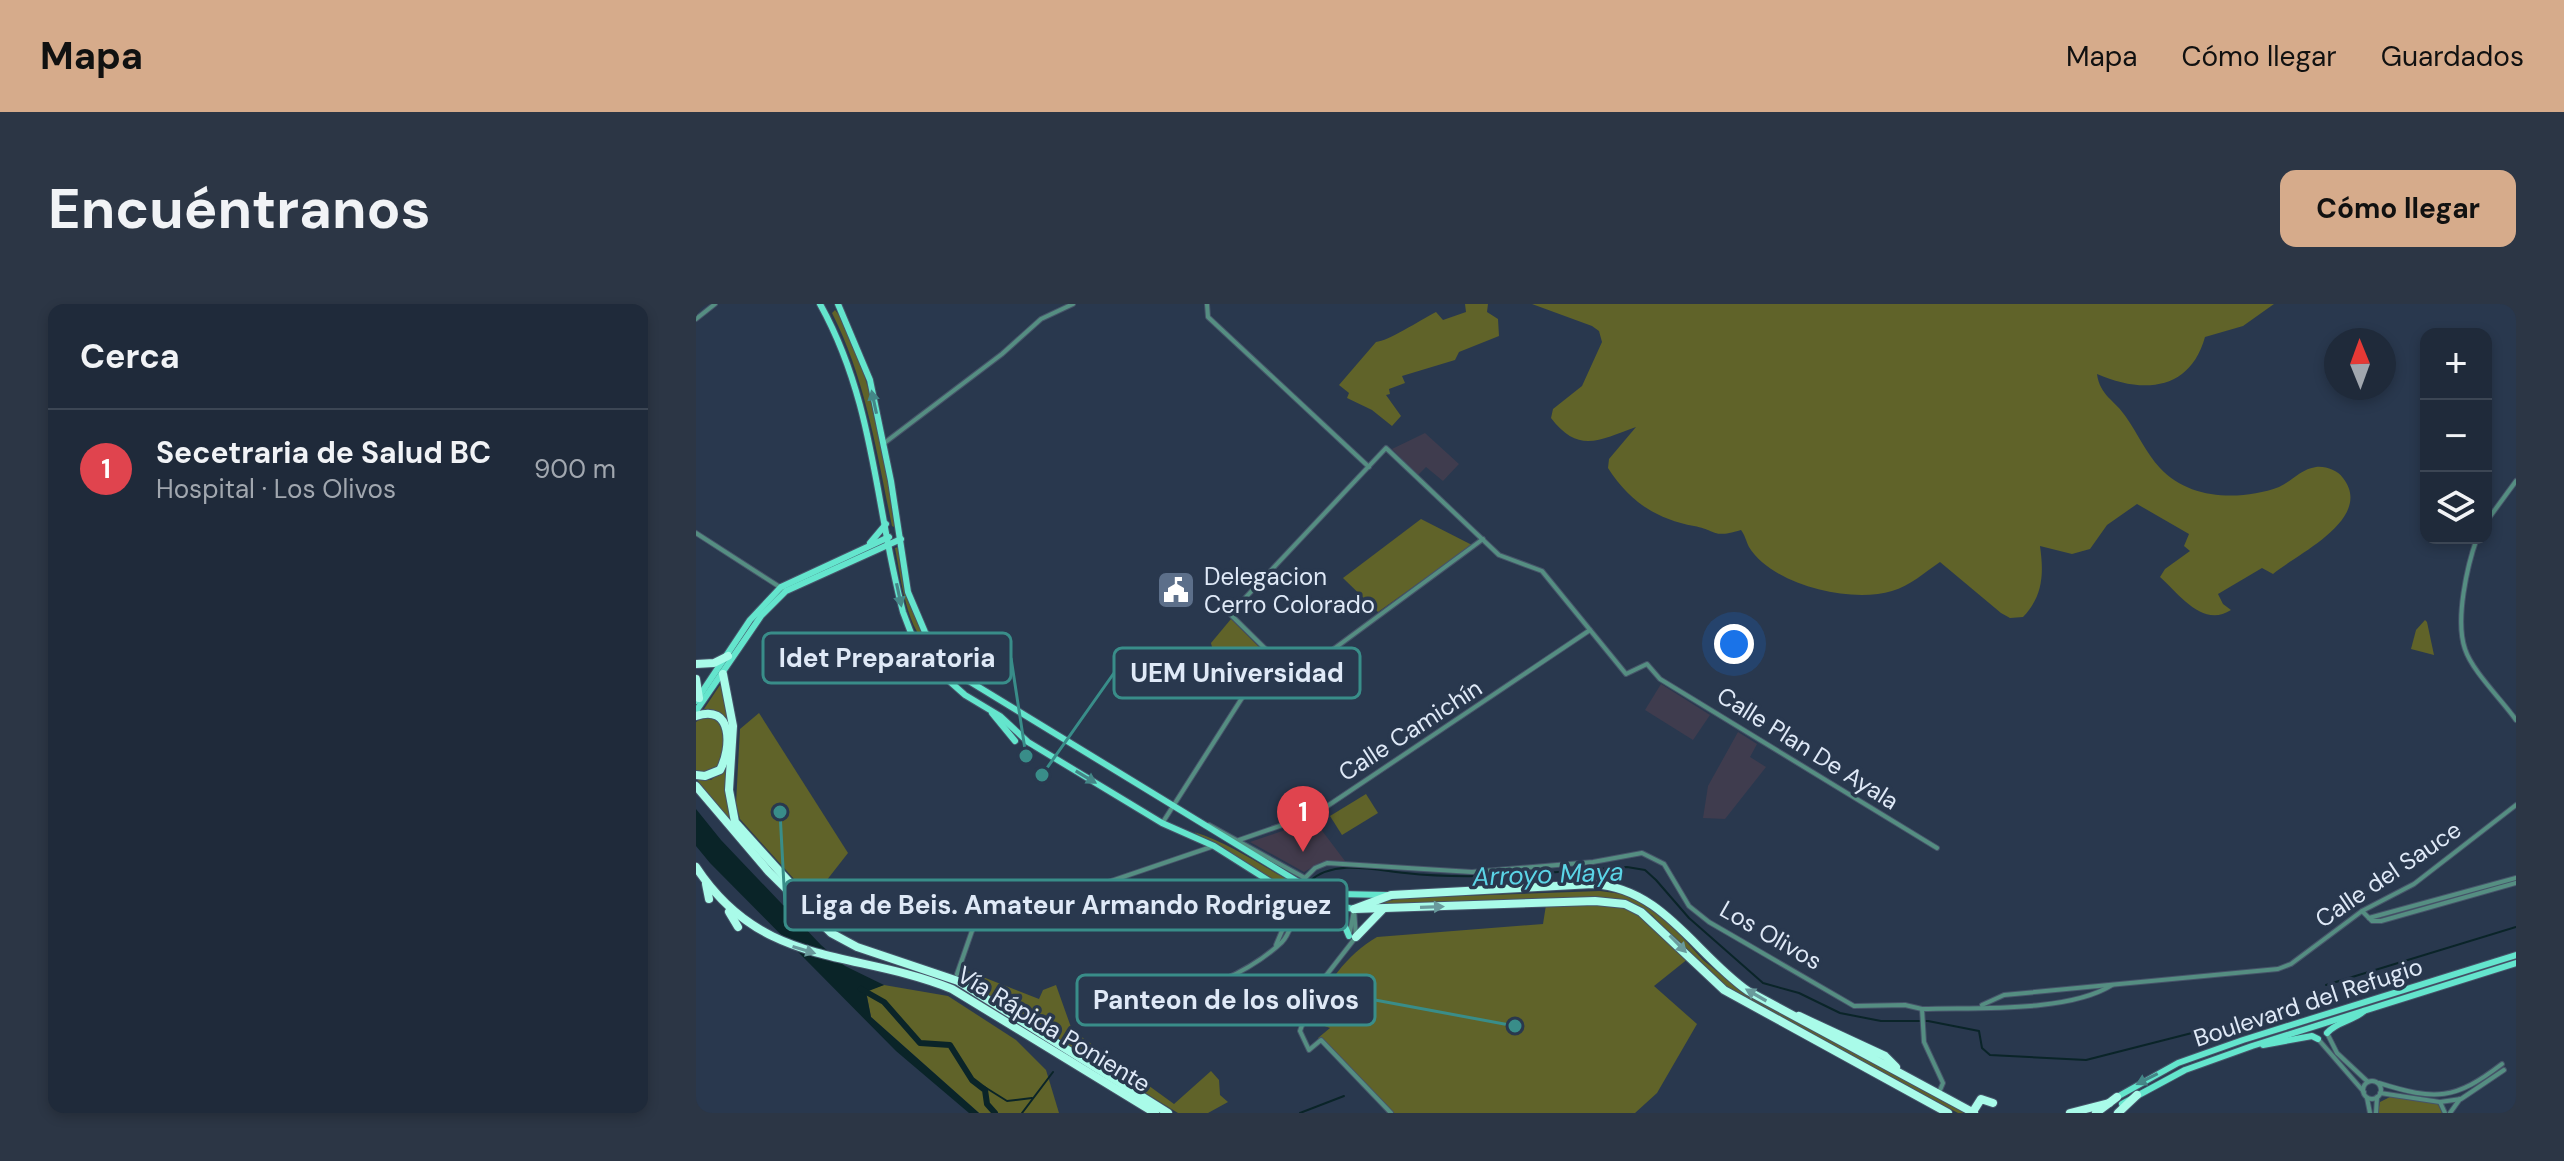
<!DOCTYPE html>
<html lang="es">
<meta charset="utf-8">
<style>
body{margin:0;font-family:"DM Sans",sans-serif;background:#2c3645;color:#f1f3f6}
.controls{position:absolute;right:24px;top:24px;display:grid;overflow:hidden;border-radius:16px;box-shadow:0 4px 12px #0003}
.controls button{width:72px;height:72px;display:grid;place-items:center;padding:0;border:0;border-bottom:2px solid #3c4654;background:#1f2a3a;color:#f1f3f6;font:40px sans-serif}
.compass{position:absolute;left:1628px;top:24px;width:72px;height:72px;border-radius:50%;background:#1f2a3a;box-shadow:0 4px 12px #0003;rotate:359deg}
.you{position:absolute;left:1038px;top:340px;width:28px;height:28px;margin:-20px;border:6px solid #fff;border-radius:50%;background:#1a73e8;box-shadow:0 0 0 12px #1a73e833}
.badge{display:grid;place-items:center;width:52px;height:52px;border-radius:50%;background:#d6ab8b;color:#fff;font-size:26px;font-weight:700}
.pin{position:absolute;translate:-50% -66px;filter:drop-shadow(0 2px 4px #0008)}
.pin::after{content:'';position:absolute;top:42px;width:28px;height:24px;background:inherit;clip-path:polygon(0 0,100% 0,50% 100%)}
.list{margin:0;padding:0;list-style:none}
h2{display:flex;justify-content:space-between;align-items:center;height:104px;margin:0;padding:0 32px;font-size:34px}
h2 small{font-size:26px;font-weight:400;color:#a1a7af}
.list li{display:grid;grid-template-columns:52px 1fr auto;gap:24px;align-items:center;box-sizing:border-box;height:120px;padding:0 32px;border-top:2px solid #3c4654}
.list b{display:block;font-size:30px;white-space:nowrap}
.list p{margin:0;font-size:26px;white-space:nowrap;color:#a1a7af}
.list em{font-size:26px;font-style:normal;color:#a1a7af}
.icon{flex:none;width:44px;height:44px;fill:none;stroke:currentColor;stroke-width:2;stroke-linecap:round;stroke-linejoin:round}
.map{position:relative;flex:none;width:1820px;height:809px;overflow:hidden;border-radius:16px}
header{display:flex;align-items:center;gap:48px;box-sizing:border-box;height:112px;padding:0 40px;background:#d6ab8b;color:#111}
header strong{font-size:38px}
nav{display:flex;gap:44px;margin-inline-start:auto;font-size:28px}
.intro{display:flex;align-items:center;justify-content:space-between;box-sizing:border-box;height:192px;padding:0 48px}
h1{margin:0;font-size:56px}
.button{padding:20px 36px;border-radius:16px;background:#d6ab8b;color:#111;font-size:28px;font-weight:700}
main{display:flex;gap:48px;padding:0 48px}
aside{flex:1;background:#1f2a3a;border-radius:16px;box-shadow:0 4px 12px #0003}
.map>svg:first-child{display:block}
.education{fill:#3f3c4e}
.medical{fill:#423b4c}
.green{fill:#606329}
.water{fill:#0a2428}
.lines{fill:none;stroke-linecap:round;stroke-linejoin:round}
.stream{stroke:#0a2428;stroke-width:2}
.river{stroke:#0a2428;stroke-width:6}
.minor-casing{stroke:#465469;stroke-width:6}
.major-casing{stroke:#465469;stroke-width:8}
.highway-casing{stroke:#465469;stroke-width:10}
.minor{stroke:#558e82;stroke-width:4}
.major{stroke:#64e5cd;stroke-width:6}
.highway{stroke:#a9fbe9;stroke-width:8}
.oneway{fill:#448687}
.oneway2{fill:#699a9c}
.labels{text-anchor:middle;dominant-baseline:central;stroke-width:7;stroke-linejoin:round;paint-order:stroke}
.poi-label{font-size:24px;fill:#dfe9f7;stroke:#29384e;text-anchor:start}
.street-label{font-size:24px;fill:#dfe9f7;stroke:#29384e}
.water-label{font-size:26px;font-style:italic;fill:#5bd5e7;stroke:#29384e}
.leader{fill:none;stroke:#398d89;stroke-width:3}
.callout-dot{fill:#398d89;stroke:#29384e;stroke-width:3}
.callout{fill:#29384e;stroke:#398d89;stroke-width:3}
.callout-label{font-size:26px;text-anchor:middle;font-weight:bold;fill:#dfe9f7}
</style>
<header>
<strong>Mapa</strong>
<nav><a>Mapa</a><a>Cómo llegar</a><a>Guardados</a></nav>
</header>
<div class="intro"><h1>Encuéntranos</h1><a class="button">Cómo llegar</a></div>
<main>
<aside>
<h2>Cerca<small></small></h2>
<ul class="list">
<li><span class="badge" style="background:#e0444e">1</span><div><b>Secetraria de Salud BC</b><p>Hospital · Los Olivos</p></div><em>900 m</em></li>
</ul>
</aside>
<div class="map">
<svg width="1820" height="809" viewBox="0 0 1820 809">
<rect width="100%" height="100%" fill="#29384e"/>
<!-- education -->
<g class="education">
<path d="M729 129 763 160 747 177 730 163 722 171 696 145Z"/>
<path d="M965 380 1014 411 997 436 949 406Z"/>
<path d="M1042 428 1061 440 1054 453 1070 463 1029 515 1007 514 1012 482Z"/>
</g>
<!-- medical -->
<path class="medical" d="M618 516 649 557 625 558 608 568 554 538Z"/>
<!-- green -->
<g class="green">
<path d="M769 0H792L791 8 802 15 803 32 763 48 759 56 706 72 709 79 693 85 694 90 690 91 705 112 696 122 676 106 651 94 653 89 643 81 680 38C692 37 723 17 740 8L747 16 770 8Z"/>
<path d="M836 0H1578L1547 22 1509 33C1494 87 1447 90 1401 70 1404 92 1419 96 1430 113 1442 130 1450 149 1464 164 1493 196 1545 197 1583 183 1596 177 1605 165 1620 163 1630 162 1641 166 1647 174 1679 215 1599 251 1577 270L1566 264 1522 290 1527 300 1535 306C1507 324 1484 291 1464 273L1469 265 1494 247 1488 242 1493 230 1441 200 1411 221 1394 245 1376 250 1344 242C1348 270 1347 292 1327 313L1314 314 1305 309 1244 258C1229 268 1214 282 1196 287 1155 300 1076 281 1053 243 1050 237 1049 231 1045 226 1015 235 1021 226 998 222 960 215 933 197 912 164L913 155 940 123C905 135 883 151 855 114L857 105 886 82 906 38 903 27 896 22Z"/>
<path d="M139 6C167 39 199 180 200 224L196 222C181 150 170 76 136 9Z"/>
<path d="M725 215 776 241 682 308 647 274Z"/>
<path d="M202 243 215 304 247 358C210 331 207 285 199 244Z"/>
<path d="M535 315 581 361V364L559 370 516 343 515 339Z"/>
<path d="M1729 316 1731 318 1738 351 1715 345 1720 326Z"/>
<path d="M26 378 36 426 33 506 102 592 34 521 0 474 15 476 31 462 32 419 28 413 6 408Z"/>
<path d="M63 409 152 549 116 595 44 515 40 500 44 425Z"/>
<path d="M7 413 19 414 28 422 27 458 17 469 0 467V418Z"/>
<path d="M670 490 682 509 646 531 634 512Z"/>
<path d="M498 528C546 543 583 577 631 593L630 597 593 587Z"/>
<path d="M904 587 933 591 966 611 1007 656 1044 686 1272 809H1262L1040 691 1009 667 956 611 931 598 671 601 708 594Z"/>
<path d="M850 601H923L943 611 993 654 958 682 1001 720 961 789 939 809H695L622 734 634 724 615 717 614 712C630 681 650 651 681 633L847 620Z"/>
<path d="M269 666 343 695 347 686 360 681 376 726 478 800 515 767 523 776 524 791 532 798 512 809H482L266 677Z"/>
<path d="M188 681 252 692 320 736 350 766 363 809H283L175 713 170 687Z"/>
<path d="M1698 791 1742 800 1746 809H1682L1684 798Z"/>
</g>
<!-- water -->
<path class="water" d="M0 505 25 536 125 641 149 662 188 681 170 688 175 713 283 809H273L200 747 14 559 0 542Z"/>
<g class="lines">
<!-- stream -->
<g class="stream">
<path d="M614 577C638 555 679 566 709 569 782 577 857 568 931 563L949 566 960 576 993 614 1067 679 1103 689 1144 709 1185 717H1232L1283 727 1286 744 1294 751 1390 756 1547 716"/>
<path d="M1630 681 1820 623"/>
<path d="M287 782 311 797 336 794"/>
<path d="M326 809 357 768"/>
<path d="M604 809 648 792"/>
</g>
<!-- river -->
<path class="river" d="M165 685 188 698 224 739 254 741 276 776 289 786 291 800 299 809"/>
<!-- minor casing -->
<g class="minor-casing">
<g id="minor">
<path d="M511 0 512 13 673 163"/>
<path d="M0 15 19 0"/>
<path d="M187 140 306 50 345 15 377 0"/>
<path d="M1790 218 1820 177"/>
<path d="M0 229 90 287"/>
<path d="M1781 234C1771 262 1759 316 1769 345 1776 367 1806 396 1820 416"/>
<path d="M589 364 534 310 690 144 803 251 846 267 930 370 951 360 964 375 1241 544"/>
<path d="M467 518 560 372 620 358 787 235"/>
<path d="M513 521 609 574"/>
<path d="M543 536 621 509 894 326"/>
<path d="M604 579 619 564 631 559 776 568 897 558 946 549 968 560 993 602 1013 618 1158 702 1209 701 1226 705C1279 703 1371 709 1416 681"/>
<path d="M658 605 660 633 618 687 604 727 613 746 625 736 695 809"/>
<path d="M1666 607 1676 617H1685L1820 579"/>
<path d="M1673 614 1820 574"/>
<path d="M654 628 658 606"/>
<path d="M580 641 594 608 589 587"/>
<path d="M261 670 277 624 515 543"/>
<path d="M1286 701 1308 691 1582 665 1595 660 1666 607 1718 580 1820 501"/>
<path d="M1226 705 1228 738 1247 779 1244 786"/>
<path d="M441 706C491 690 546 676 586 638 597 627 596 607 611 596"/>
<path d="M456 719 457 702"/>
<path d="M1631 729 1641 749 1672 778"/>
<path d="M1622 735 1668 788"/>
<circle cx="1676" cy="786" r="9"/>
<path d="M1683 779C1740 797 1759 796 1806 760"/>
<path d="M1684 789 1744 798 1765 795 1808 766"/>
<path d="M1671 794 1674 809"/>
<path d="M1744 798 1749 809"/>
<path d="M1680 809 1681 793"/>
<path d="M1754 809 1764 795"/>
</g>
</g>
<!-- major casing -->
<g class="major-casing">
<g id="major">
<path d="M124 0C179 99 179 202 207 308L215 329 243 368 269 391 304 412 332 438 466 519 518 542 589 587 611 596 658 605"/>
<path d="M142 0 174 76 195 177 212 288 229 328 263 371 604 579 643 590 690 591"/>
<path d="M174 239 190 220"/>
<path d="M0 397 54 316 85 283 193 233"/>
<path d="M0 407 65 312 90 287 205 235"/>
<path d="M296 409 319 437"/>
<path d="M628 600 648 620 653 632"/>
<path d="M1631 729C1640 718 1657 717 1668 707"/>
<path d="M1567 741 1616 732 1622 735"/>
<path d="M1421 793 1482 759 1547 736 1820 651"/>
<path d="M1426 800 1489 766 1556 742 1820 659"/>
</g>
</g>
<!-- highway casing -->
<g class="highway-casing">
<g id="highway">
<path d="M0 360 18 359 32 352"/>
<path d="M27 370 37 422 33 486 39 518 94 579 108 601"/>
<path d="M0 375 3 394"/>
<path d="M0 412C37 399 36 444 24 466L9 472 0 471"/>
<path d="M0 482 73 568 135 629 161 643 262 677 472 809"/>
<path d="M0 563C67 665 157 645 256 685L459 809"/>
<path d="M10 580 13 595"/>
<path d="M658 605 695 591 897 580C967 584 999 650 1052 687L1278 809"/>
<path d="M659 605 899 597 929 600 945 608 1028 686 1252 809"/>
<path d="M33 608 42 623"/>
<path d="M660 633 687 605"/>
<path d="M1103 712 1189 752 1200 763"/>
<path d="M1278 806 1285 795 1297 799"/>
<path d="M1374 809 1413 799"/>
<path d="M1400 809 1421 793"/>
<path d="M1422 809 1441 791"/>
</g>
</g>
<!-- minor -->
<use href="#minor" class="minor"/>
<!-- major -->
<use href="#major" class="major"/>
<!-- highway -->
<use href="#highway" class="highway"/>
</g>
<!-- one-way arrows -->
<defs><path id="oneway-solid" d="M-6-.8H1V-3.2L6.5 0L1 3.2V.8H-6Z" transform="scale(2)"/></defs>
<g class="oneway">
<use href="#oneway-solid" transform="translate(178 98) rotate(-102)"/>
<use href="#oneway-solid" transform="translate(203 291) rotate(78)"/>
<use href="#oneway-solid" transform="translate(390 473) rotate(31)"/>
<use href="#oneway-solid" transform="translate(1451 775) rotate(153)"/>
</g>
<g class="oneway2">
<use href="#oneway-solid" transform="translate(736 603) rotate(-2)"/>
<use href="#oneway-solid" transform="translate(982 640) rotate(46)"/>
<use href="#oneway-solid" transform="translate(108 646) rotate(17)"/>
<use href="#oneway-solid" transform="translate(1060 691) rotate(-150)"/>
</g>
<!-- icons -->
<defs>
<g id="civic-square" transform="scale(2)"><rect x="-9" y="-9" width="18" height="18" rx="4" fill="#5c6f8a" stroke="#29384e"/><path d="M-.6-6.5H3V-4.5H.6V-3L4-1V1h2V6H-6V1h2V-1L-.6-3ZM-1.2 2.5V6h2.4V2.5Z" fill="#fff"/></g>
</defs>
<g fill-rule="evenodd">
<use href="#civic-square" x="480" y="286"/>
</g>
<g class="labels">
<!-- poi labels -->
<g class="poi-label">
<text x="508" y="272">Delegacion<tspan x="508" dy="28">Cerro Colorado</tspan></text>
</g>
<!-- street labels -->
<g class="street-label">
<text transform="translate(714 426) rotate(-33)">Calle Camichín</text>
<text transform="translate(1112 444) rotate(32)">Calle Plan De Ayala</text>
<text transform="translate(1692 570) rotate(-34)">Calle del Sauce</text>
<text transform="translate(1075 631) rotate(30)">Los Olivos</text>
<text transform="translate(1612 698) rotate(-18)">Boulevard del Refugio</text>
<text transform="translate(358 725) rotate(31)">Vía Rápida Poniente</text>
</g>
<!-- water labels -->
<g class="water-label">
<text transform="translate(852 570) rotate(-2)">Arroyo Maya</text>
</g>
</g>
<!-- callouts -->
<path class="leader" d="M330 452L315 354M346 471L418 369M84 508L89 601M819 722L679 696"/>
<g class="callout-dot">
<circle cx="330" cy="452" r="8"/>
<circle cx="346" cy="471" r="8"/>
<circle cx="84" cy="508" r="8"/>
<circle cx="819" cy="722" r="8"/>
</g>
<g class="callout">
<rect x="67" y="329" width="248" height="50" rx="8"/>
<rect x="418" y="344" width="246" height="50" rx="8"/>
<rect x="89" y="576" width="562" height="50" rx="8"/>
<rect x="381" y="671" width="298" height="50" rx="8"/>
</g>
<g class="callout-label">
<text x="191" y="363">Idet Preparatoria</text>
<text x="541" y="378">UEM Universidad</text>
<text x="370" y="610">Liga de Beis. Amateur Armando Rodriguez</text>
<text x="530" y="705">Panteon de los olivos</text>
</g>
</svg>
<div class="controls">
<button>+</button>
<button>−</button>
<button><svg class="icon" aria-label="layers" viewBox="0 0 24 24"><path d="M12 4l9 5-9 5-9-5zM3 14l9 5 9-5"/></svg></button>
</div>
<svg class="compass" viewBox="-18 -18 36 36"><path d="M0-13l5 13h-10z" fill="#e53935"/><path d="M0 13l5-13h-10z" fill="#a1a7af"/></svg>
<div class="you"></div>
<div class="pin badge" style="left:607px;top:548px;background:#e0444e">1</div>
</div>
</main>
